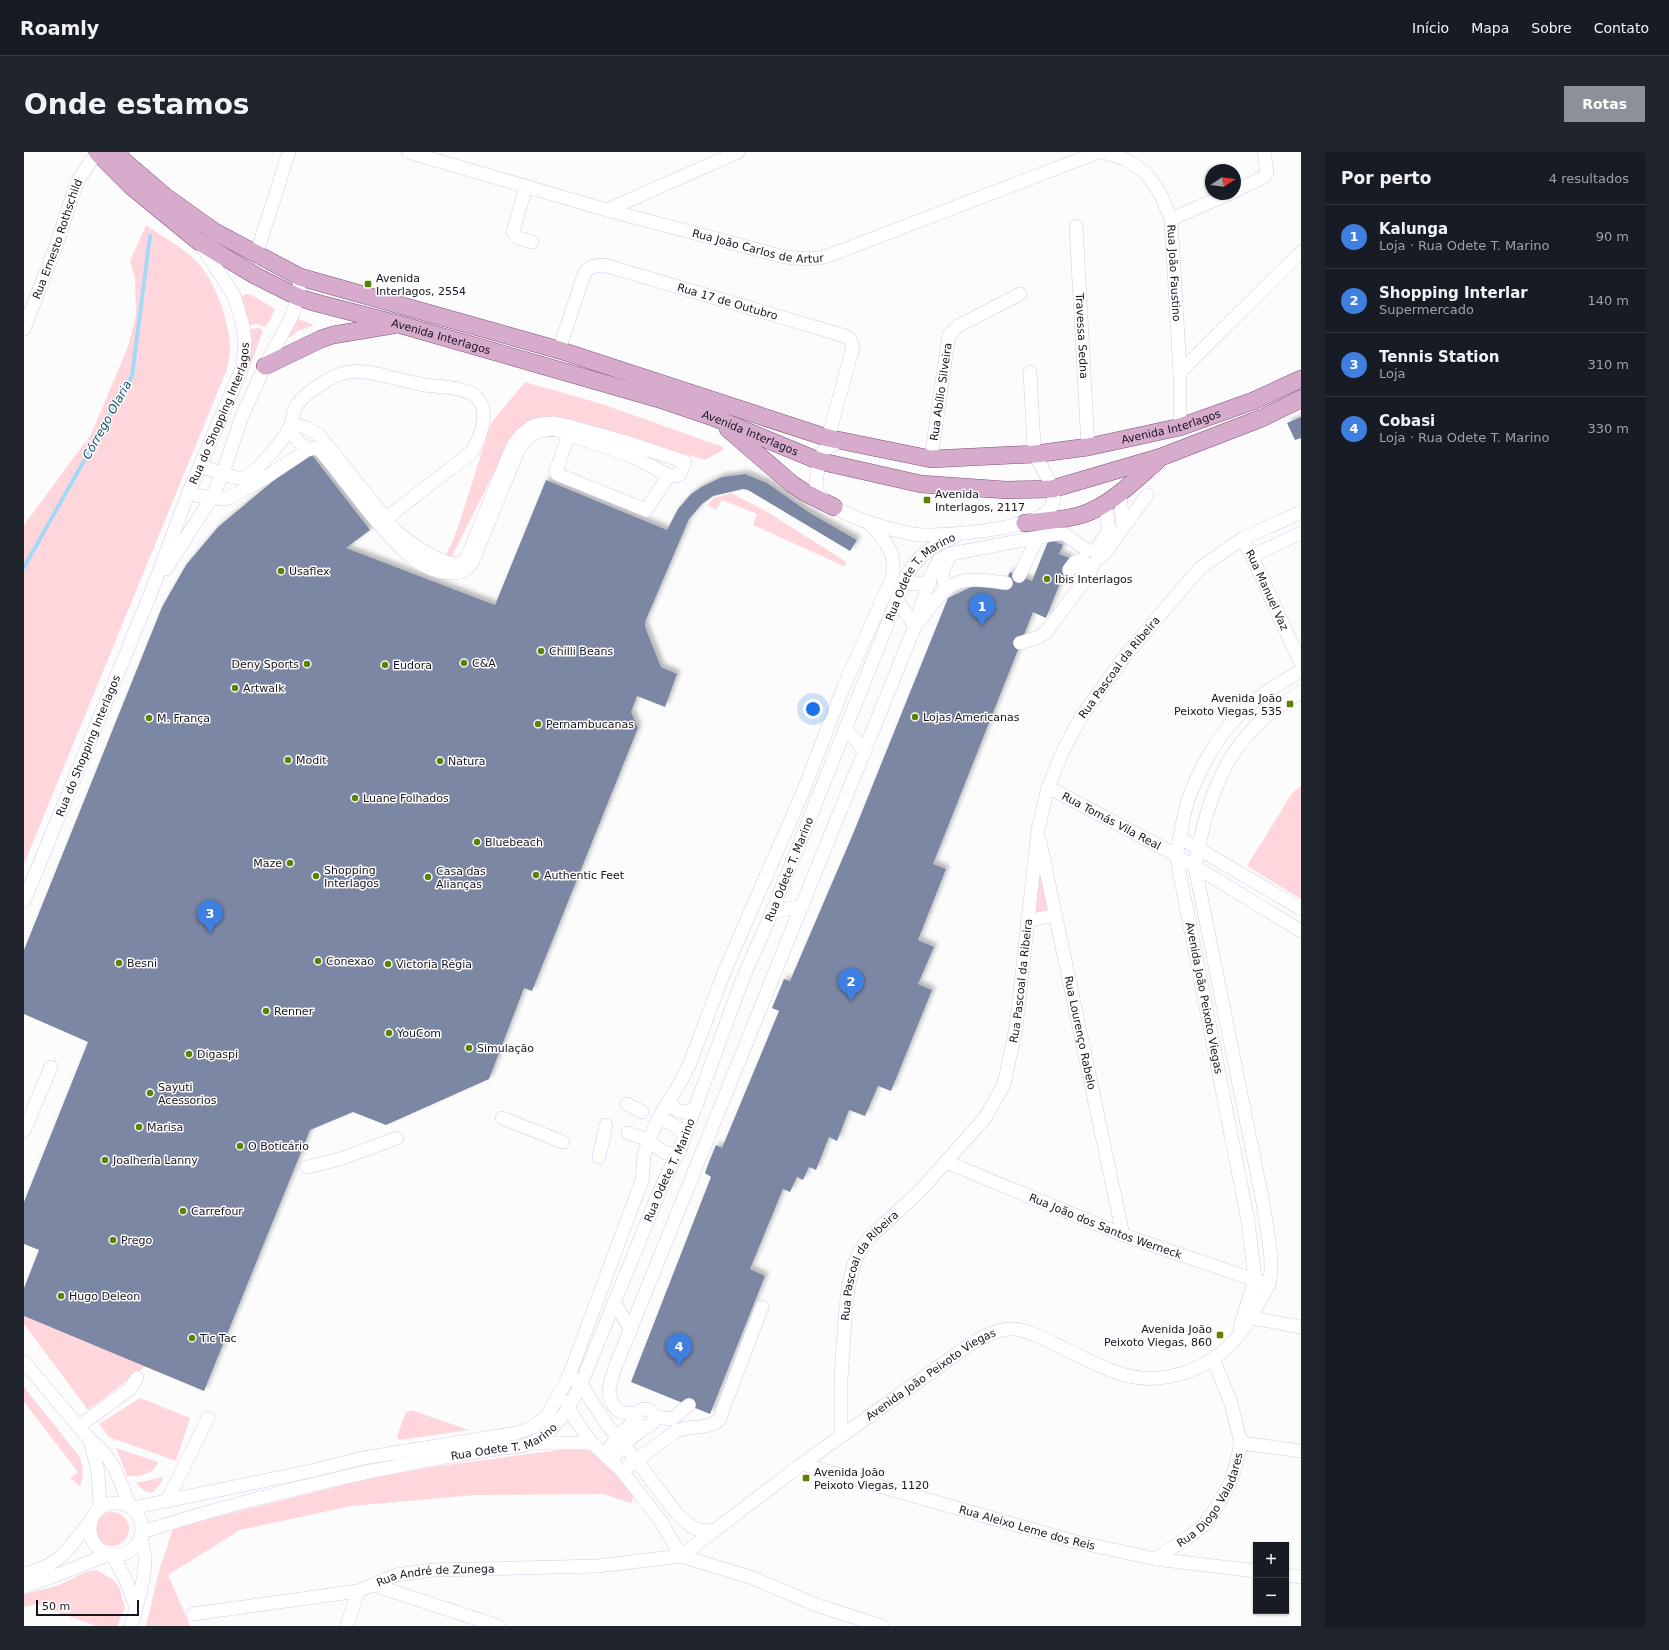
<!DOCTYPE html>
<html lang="pt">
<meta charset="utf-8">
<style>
body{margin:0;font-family:"DejaVu Sans",sans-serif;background:#20242c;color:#f1f3f6}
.controls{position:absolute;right:12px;bottom:12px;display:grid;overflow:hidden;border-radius:0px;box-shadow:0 1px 3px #0004}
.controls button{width:36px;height:36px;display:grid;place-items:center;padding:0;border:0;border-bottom:1px solid #363941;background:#171b24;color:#f1f3f6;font:20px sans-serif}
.compass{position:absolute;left:1181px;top:12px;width:36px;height:36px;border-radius:50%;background:#171b24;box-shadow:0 1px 3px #0004;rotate:77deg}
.scale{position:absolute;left:12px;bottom:10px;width:103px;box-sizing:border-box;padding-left:4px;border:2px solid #18141f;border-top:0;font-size:11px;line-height:14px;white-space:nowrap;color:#18141f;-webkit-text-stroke:3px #fcfcfc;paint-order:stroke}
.you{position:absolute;left:789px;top:557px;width:14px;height:14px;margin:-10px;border:3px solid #fff;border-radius:50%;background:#1a73e8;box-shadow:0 0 0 6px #1a73e833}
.badge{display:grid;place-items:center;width:26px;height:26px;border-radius:50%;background:#8c9099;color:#fff;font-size:13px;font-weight:700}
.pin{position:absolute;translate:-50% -33px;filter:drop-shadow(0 1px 2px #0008)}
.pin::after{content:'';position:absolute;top:21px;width:14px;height:12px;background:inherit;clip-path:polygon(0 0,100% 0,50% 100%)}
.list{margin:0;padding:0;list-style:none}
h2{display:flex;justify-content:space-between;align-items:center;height:52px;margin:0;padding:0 16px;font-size:17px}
h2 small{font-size:13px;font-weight:400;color:#9ea1a6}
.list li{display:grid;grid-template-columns:26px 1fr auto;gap:12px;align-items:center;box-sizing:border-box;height:64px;padding:0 16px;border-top:1px solid #363941}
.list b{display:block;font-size:15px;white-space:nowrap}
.list p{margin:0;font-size:13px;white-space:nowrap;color:#9ea1a6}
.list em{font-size:13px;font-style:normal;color:#9ea1a6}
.map{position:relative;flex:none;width:1277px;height:1474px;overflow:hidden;border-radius:0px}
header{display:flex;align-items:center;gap:24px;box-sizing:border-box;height:56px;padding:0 20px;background:#171b24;border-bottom:1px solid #363941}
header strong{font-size:19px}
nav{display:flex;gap:22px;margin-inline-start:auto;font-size:14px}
.intro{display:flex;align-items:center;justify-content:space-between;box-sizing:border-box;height:96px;padding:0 24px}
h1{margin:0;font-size:28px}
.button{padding:10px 18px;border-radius:0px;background:#8c9099;color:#fff;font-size:14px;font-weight:700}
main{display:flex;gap:24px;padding:0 24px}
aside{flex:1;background:#171b24;border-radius:0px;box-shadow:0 1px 3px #0004}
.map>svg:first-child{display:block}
.green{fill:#ffd6db}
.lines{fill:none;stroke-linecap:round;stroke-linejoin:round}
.stream{stroke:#a3d9f6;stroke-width:4}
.building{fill:#7b87a3;filter:url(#shadow)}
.minor-casing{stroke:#d6cbeb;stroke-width:14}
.major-casing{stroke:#815279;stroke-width:18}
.minor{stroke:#fff;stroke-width:13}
.major{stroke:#d6abcb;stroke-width:17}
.poi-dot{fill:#5a8204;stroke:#fcfcfc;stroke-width:1.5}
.labels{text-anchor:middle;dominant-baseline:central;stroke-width:3;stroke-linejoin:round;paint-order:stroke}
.street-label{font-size:11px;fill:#18141f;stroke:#fcfcfc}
.poi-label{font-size:11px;fill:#18141f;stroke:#fcfcfc;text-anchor:start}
.water-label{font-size:12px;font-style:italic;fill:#1c526b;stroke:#fcfcfc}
</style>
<header>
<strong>Roamly</strong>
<nav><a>Início</a><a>Mapa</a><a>Sobre</a><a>Contato</a></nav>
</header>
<div class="intro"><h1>Onde estamos</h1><a class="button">Rotas</a></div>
<main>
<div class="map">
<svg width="1277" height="1474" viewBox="0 0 1277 1474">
<defs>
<filter id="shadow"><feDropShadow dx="3.5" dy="-3.5" stdDeviation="2" flood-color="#0004"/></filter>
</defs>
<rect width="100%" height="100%" fill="#fcfcfc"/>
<!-- green -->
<g class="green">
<path d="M122 73C139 85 160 96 174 111 192 130 208 176 206 202 205 207 204 212 203 217L0 712V373L67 282 104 195 112 163 111 126 106 109Z"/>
<path d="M222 142 228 143 251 157 242 175 232 172 223 174 221 159 217 145Z"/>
<path d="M274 167 288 172 289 174 275 178 266 186 264 183 268 169Z"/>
<path d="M235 176 239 179 227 211 225 212 224 177Z"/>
<path d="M501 230 578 252 699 295V298L681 308 546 268 524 265 513 267 480 301 428 404 425 405 422 401 427 393 434 375 467 271Z"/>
<path d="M707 341 740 358 821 409 822 412 820 414 729 373 733 362 698 348 692 358 683 353 691 346Z"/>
<path d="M1277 634V747L1223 714 1268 641Z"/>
<path d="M1014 712 1026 763 1008 766Z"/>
<path d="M0 1164 122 1214 64 1258 0 1172Z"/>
<path d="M0 1235 55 1304C60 1316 60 1322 56 1334L46 1326 54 1320 0 1250Z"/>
<path d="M116 1246 166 1266 152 1309 85 1285 75 1272Z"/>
<path d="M387 1258 445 1278 375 1288 373 1284 382 1260Z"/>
<path d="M92 1296 134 1310C130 1322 116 1325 103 1324Z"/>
<path d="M543 1297H559L568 1299 593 1320 606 1338 609 1347 607 1351 579 1342 452 1343 327 1354 216 1378 144 1423 166 1474H122L135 1419 149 1377 154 1375 342 1327 408 1315Z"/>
<path d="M139 1325 137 1331 129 1340C122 1341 117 1337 112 1331Z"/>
<circle cx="88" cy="1377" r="17"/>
<path d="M72 1418 88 1427 95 1435 101 1456 93 1474H72L12 1452 0 1455V1442L33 1434 62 1420Z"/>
</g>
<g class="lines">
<!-- stream -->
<path class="stream" d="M0 415 108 224 126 84"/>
</g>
<!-- building -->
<g class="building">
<path d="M1277 265V286L1271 288 1263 271Z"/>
<path d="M285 299 346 378 322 396 471 453 522 328 643 378 654 357 667 342 679 334 698 325 721 322 743 331 786 361 833 388 826 399 724 338 719 337 689 344 678 352 665 367 621 470V475L637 515 653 522 641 555 613 544 607 560 614 576 508 839 500 836 465 927 362 973 329 960 286 978 180 1239 0 1164V1136L15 1098 0 1092V1050L64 890 0 862V798L138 455 162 413 194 375Z"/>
<path d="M1025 387 1039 393 1035 402 1046 406 1022 466 1009 460 909 712 922 717 894 788 910 795 894 832 908 838 867 939 854 934 841 964 825 958 813 989 805 985 792 1018 785 1015 779 1028 773 1025 766 1040 759 1037 726 1117 741 1124 686 1262 607 1230 687 1025 681 1021 685 1010 692 993 698 996 755 859 748 856 760 827 766 829 829 682 924 446 947 435 964 432 978 438 986 420 1008 429Z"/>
</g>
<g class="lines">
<!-- minor casing -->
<g class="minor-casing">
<g id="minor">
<path id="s1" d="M384 0 583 58 757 104C773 107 786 108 801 105L1075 0"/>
<path id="s2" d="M1079 0 1101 7 1122 21 1137 43 1147 67 1156 220V275"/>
<path d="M502 34 489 80 494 86 508 90"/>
<path d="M1211 39 1240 25 1243 21 1240 0"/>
<path d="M583 58 714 0"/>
<path d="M1147 67 1205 42"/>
<path id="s3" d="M1052 74 1064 295"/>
<path d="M232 103 265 0"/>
<path id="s4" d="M0 177 32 94 51 36 55 27 73 0"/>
<path id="s5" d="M535 198 561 120C567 114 572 113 580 113L821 184 826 187 829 195 804 286"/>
<path d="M1156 220 1277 100"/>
<path d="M264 278 283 298"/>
<path d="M545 282 532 319 533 322 622 358 645 323"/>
<path d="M819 289C801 295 796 297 794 317 793 325 790 334 794 341 807 362 866 378 889 382 914 386 1012 377 1026 357 1039 339 1015 317 1011 301 1009 294 1010 285 1009 277 1008 258 1007 239 1006 220"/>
<path id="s6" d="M907 307 925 183 934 174 996 142"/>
<path d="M177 314C186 317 210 327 218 326 231 324 262 285 267 273 269 267 268 259 273 253 281 241 307 224 320 221 344 215 377 230 401 233 416 235 447 235 455 248 465 262 456 286 448 300L356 371"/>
<path d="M164 342 200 347 205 346 241 326 283 298 290 296 296 298C326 333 351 373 385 403 400 417 433 431 448 411L495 296 502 287 510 281 528 277 536 279 610 305 640 321 649 324H653L656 322 661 310 602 290 541 273 529 271 516 272 507 275 497 283 490 292 481 312 445 401C443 405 441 409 437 411 420 416 383 389 371 378L295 283 281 275 267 272"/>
<path d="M1099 376 1123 343"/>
<path id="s7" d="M1218 387 1228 404 1277 512"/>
<path d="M1071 399 1085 378 1081 351"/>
<path d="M1228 404 1277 381"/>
<path d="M1074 406 1081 401 1099 376 1096 341"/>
<path d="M142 417 188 345 199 321 218 264 241 214 268 164 274 145 276 125"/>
<path d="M1045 418 1051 410 1059 407 1056 434"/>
<path d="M995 424 1014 385"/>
<path d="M880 431 891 432 906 430"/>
<path d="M923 436C916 422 918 419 925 406"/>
<path d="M873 448 891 474"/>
<path d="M897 467C927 427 932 424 982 431"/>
<path d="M996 491 1015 485 1022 480 1064 424 1070 411"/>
<path d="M822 576 841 600"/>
<path id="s8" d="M1024 635 1152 703 1277 779"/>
<path d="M1156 686 1277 757"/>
<path id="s9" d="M1016 690 1099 1083"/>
<path id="s10" d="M0 749 128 438 164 342 219 214 221 189 218 170 210 144 176 91"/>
<path d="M748 760 779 754"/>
<path d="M1003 769 1032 763"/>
<path d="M645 948 653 959 662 960 670 957"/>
<path d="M603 952 618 960"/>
<path d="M478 966 539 990"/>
<path d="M633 969C645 967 655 975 660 985"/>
<path d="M0 979 27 915"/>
<path d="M604 981C610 984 619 985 625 989 637 997 639 1006 656 999"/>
<path d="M575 1005 582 973"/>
<path id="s11" d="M922 1010 1099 1083 1237 1130"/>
<path d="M283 1015 316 1007 373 986"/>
<path d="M590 1150 607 1178"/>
<path d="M1228 1166 1277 1175"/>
<path d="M1216 1175 1231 1128 1224 1069 1152 703C1156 687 1158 671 1162 655 1165 642 1171 630 1177 618 1201 568 1230 545 1277 519"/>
<path d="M0 1210 66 1288C88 1303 97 1329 105 1354"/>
<path d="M551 1228 557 1232 581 1270 612 1308 653 1362 667 1374 675 1378 689 1379"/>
<path d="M542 1250 552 1269 568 1291 598 1319 636 1368 657 1404"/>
<circle cx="621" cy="1266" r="9"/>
<path d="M613 1261C609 1261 604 1262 600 1261 589 1259 583 1243 586 1233 587 1228 589 1222 590 1218L891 474 907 423 915 408 926 402 1031 382H1040L1063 398"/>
<path d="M630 1265 648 1267 665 1253"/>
<path d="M55 1274 106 1237 113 1226"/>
<path id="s12" d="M817 1284V1226L821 1167 824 1136 830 1112 836 1099 846 1085 894 1041 961 966 980 932 992 876 1014 678 1024 635 1040 597 1057 565 1101 504 1176 416 1218 387 1277 360"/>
<path d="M66 1288 74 1320 76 1355"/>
<path d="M507 1291H568"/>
<path d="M1217 1291 1277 1299"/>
<path d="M581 1303 593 1285 612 1268"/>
<path d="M587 1309 600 1292 621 1275"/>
<path id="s13" d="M778 1312 1045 1388 1131 1407 1232 1419"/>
<path d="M598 1319 652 1279C667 1273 683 1278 695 1268L738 1155"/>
<path d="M143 1349 184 1266"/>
<circle cx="92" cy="1377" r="26"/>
<path d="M108 1356 287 1319 339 1306 493 1281 507 1276 523 1264 545 1224 614 1039 618 1029 620 1002 625 989 633 969 658 927 666 911 701 818 779 640 820 534 868 426C873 401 862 389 846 372"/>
<path id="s14" d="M118 1380C206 1352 297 1329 388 1311 418 1305 448 1301 478 1296 487 1295 499 1295 507 1291 532 1279 546 1255 557 1232L637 1036 657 994 719 826 748 760 883 423C898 398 911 394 935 382"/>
<path d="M88 1403 101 1426 112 1455"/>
<path id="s15" d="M657 1404 778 1312 948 1191C961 1184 975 1176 991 1177 1008 1179 1026 1190 1041 1197 1058 1205 1076 1215 1094 1221 1135 1235 1181 1220 1210 1189 1222 1176 1228 1163 1236 1148 1239 1143 1243 1138 1245 1132 1251 1111 1242 1074 1239 1051L1171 715C1184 638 1206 580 1277 540"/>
<path id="s16" d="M1131 1407 1166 1384 1181 1372 1192 1356 1206 1332 1212 1312 1217 1291 1207 1251 1189 1207"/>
<path d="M0 1422C37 1413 44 1397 67 1368"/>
<path d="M1262 1423 1277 1425"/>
<path d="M350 1433 474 1474"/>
<path d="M0 1435 41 1420 85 1402"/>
<path id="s17" d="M169 1462 334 1439 372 1423 409 1418 574 1414 657 1404 729 1426 795 1454 858 1474"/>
<path d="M107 1474C113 1454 122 1425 121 1404 120 1398 118 1391 117 1385"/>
<path d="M323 1474 334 1439"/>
</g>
</g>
<!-- major casing -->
<g class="major-casing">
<g id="major">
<path id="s18" d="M73 0 107 34 174 89 232 124 274 145 289 150 374 172 635 247 691 266 795 309 897 332 982 338 1028 337 1137 305 1238 266 1277 247"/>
<path id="s19" d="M92 0 100 9 142 45 191 80 276 125 535 198 804 286 907 307 1011 302 1064 295 1156 275 1229 249 1277 227"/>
<path d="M241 214 297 187 309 183 369 173"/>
<path d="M704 277 768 332 780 340 810 355"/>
<path d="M1001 371C1020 369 1042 368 1060 362 1088 352 1111 328 1133 309"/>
</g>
</g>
<!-- minor -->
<use href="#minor" class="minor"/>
<!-- major -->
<use href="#major" class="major"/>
</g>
<!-- markers -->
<g class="poi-dot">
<rect x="340" y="128" width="8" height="8" rx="2"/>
<rect x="899" y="344" width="8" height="8" rx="2"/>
<circle cx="257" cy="419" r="4"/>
<circle cx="1023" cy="427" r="4"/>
<circle cx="517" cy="499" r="4"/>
<circle cx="440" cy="511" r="4"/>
<circle cx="283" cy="512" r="4"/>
<circle cx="361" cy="513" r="4"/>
<circle cx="211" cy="536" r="4"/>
<rect x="1262" y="548" width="8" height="8" rx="2"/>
<circle cx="891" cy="565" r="4"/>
<circle cx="125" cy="566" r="4"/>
<circle cx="514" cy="572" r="4"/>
<circle cx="264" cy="608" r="4"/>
<circle cx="416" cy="609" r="4"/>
<circle cx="331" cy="646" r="4"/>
<circle cx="453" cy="690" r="4"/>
<circle cx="266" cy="711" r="4"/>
<circle cx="512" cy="723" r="4"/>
<circle cx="292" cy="724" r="4"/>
<circle cx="404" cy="725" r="4"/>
<circle cx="294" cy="809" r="4"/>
<circle cx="95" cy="811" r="4"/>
<circle cx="364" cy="812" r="4"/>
<circle cx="242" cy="859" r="4"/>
<circle cx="365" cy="881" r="4"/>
<circle cx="445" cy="896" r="4"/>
<circle cx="165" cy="902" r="4"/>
<circle cx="126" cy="941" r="4"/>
<circle cx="115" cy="975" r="4"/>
<circle cx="216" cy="994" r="4"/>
<circle cx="81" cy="1008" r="4"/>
<circle cx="159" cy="1059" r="4"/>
<circle cx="89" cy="1088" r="4"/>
<circle cx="37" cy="1144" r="4"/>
<rect x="1192" y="1179" width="8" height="8" rx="2"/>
<circle cx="168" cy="1186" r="4"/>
<rect x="778" y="1322" width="8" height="8" rx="2"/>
</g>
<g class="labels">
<!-- street labels -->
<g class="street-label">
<text stroke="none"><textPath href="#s4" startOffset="96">Rua Ernesto Rothschild</textPath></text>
<text stroke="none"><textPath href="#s1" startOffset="363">Rua João Carlos de Artur</textPath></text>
<text stroke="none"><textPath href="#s2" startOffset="155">Rua João Faustino</textPath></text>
<text stroke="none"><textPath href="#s5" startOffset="232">Rua 17 de Outubro</textPath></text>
<text stroke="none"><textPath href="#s18" startOffset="398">Avenida Interlagos</textPath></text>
<text stroke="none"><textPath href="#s3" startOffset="110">Travessa Sedna</textPath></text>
<text stroke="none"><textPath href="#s6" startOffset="68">Rua Abílio Silveira</textPath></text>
<text stroke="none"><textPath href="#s10" startOffset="526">Rua do Shopping Interlagos</textPath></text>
<text stroke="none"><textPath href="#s19" startOffset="1124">Avenida Interlagos</textPath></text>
<text stroke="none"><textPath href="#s18" startOffset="722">Avenida Interlagos</textPath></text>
<text stroke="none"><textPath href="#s14" startOffset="1358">Rua Odete T. Marino</textPath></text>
<text stroke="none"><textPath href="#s7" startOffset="57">Rua Manuel Vaz</textPath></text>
<text stroke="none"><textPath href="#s12" startOffset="850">Rua Pascoal da Ribeira</textPath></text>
<text stroke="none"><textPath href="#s10" startOffset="168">Rua do Shopping Interlagos</textPath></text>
<text stroke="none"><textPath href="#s8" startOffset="72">Rua Tomás Vila Real</textPath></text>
<text stroke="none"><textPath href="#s14" startOffset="1034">Rua Odete T. Marino</textPath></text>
<text stroke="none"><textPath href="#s12" startOffset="514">Rua Pascoal da Ribeira</textPath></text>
<text transform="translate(1180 846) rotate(79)">Avenida João Peixoto Viegas</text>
<text stroke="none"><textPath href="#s9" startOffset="195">Rua Lourenço Rabelo</textPath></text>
<text stroke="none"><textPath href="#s14" startOffset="710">Rua Odete T. Marino</textPath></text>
<text stroke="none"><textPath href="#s11" startOffset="172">Rua João dos Santos Werneck</textPath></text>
<text stroke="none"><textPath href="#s12" startOffset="178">Rua Pascoal da Ribeira</textPath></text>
<text stroke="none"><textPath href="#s15" startOffset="309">Avenida João Peixoto Viegas</textPath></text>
<text stroke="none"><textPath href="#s14" startOffset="374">Rua Odete T. Marino</textPath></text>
<text stroke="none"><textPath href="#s16" startOffset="84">Rua Diogo Valadares</textPath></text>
<text stroke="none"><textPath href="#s13" startOffset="234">Rua Aleixo Leme dos Reis</textPath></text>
<text stroke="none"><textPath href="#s17" startOffset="247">Rua André de Zunega</textPath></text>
</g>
<!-- poi labels -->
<g class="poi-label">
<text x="352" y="126">Avenida<tspan x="352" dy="13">Interlagos, 2554</tspan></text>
<text x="911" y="342">Avenida<tspan x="911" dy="13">Interlagos, 2117</tspan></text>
<text x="265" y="419">Usaflex</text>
<text x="1031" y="427">Ibis Interlagos</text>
<text x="525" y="499">Chilli Beans</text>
<text x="448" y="511">C&amp;A</text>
<text x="275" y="512" text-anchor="end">Deny Sports</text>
<text x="369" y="513">Eudora</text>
<text x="219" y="536">Artwalk</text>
<text x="1258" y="546" text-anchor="end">Avenida João<tspan x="1258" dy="13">Peixoto Viegas, 535</tspan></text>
<text x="899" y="565">Lojas Americanas</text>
<text x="133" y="566">M. França</text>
<text x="522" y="572">Pernambucanas</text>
<text x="272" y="608">Modit</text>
<text x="424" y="609">Natura</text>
<text x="339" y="646">Luane Folhados</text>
<text x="461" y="690">Bluebeach</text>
<text x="258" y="711" text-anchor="end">Maze</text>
<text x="300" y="718">Shopping<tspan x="300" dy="13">Interlagos</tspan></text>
<text x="412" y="719">Casa das<tspan x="412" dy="13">Alianças</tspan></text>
<text x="520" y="723">Authentic Feet</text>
<text x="302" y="809">Conexao</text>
<text x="103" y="811">Besni</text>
<text x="372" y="812">Victoria Régia</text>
<text x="250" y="859">Renner</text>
<text x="373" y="881">YouCom</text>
<text x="453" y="896">Simulação</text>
<text x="173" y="902">Digaspi</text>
<text x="134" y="935">Sayuti<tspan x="134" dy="13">Acessorios</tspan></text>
<text x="123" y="975">Marisa</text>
<text x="224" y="994">O Boticário</text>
<text x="89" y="1008">Joalheria Lanny</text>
<text x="167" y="1059">Carrefour</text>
<text x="97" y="1088">Prego</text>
<text x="45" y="1144">Hugo Deleon</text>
<text x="1188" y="1177" text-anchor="end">Avenida João<tspan x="1188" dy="13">Peixoto Viegas, 860</tspan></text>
<text x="176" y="1186">Tic Tac</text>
<text x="790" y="1320">Avenida João<tspan x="790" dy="13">Peixoto Viegas, 1120</tspan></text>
</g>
<!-- water labels -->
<g class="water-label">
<text transform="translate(83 268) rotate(-61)">Córrego Olaria</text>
</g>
</g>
</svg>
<div class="controls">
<button>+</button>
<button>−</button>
</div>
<svg class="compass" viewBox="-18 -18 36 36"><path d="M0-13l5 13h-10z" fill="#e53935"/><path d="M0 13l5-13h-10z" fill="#9ea1a6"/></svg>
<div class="scale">50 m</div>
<div class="you"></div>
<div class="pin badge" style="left:958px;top:474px;background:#3f7fe0">1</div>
<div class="pin badge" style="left:827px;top:849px;background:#3f7fe0">2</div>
<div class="pin badge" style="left:186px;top:781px;background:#3f7fe0">3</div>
<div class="pin badge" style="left:655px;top:1214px;background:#3f7fe0">4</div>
</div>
<aside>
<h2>Por perto<small>4 resultados</small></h2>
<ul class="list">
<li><span class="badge" style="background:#3f7fe0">1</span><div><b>Kalunga</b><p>Loja · Rua Odete T. Marino</p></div><em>90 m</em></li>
<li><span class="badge" style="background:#3f7fe0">2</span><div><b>Shopping Interlar</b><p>Supermercado</p></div><em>140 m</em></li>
<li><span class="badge" style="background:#3f7fe0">3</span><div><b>Tennis Station</b><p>Loja</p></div><em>310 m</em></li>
<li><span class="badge" style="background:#3f7fe0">4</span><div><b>Cobasi</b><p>Loja · Rua Odete T. Marino</p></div><em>330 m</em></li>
</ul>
</aside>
</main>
